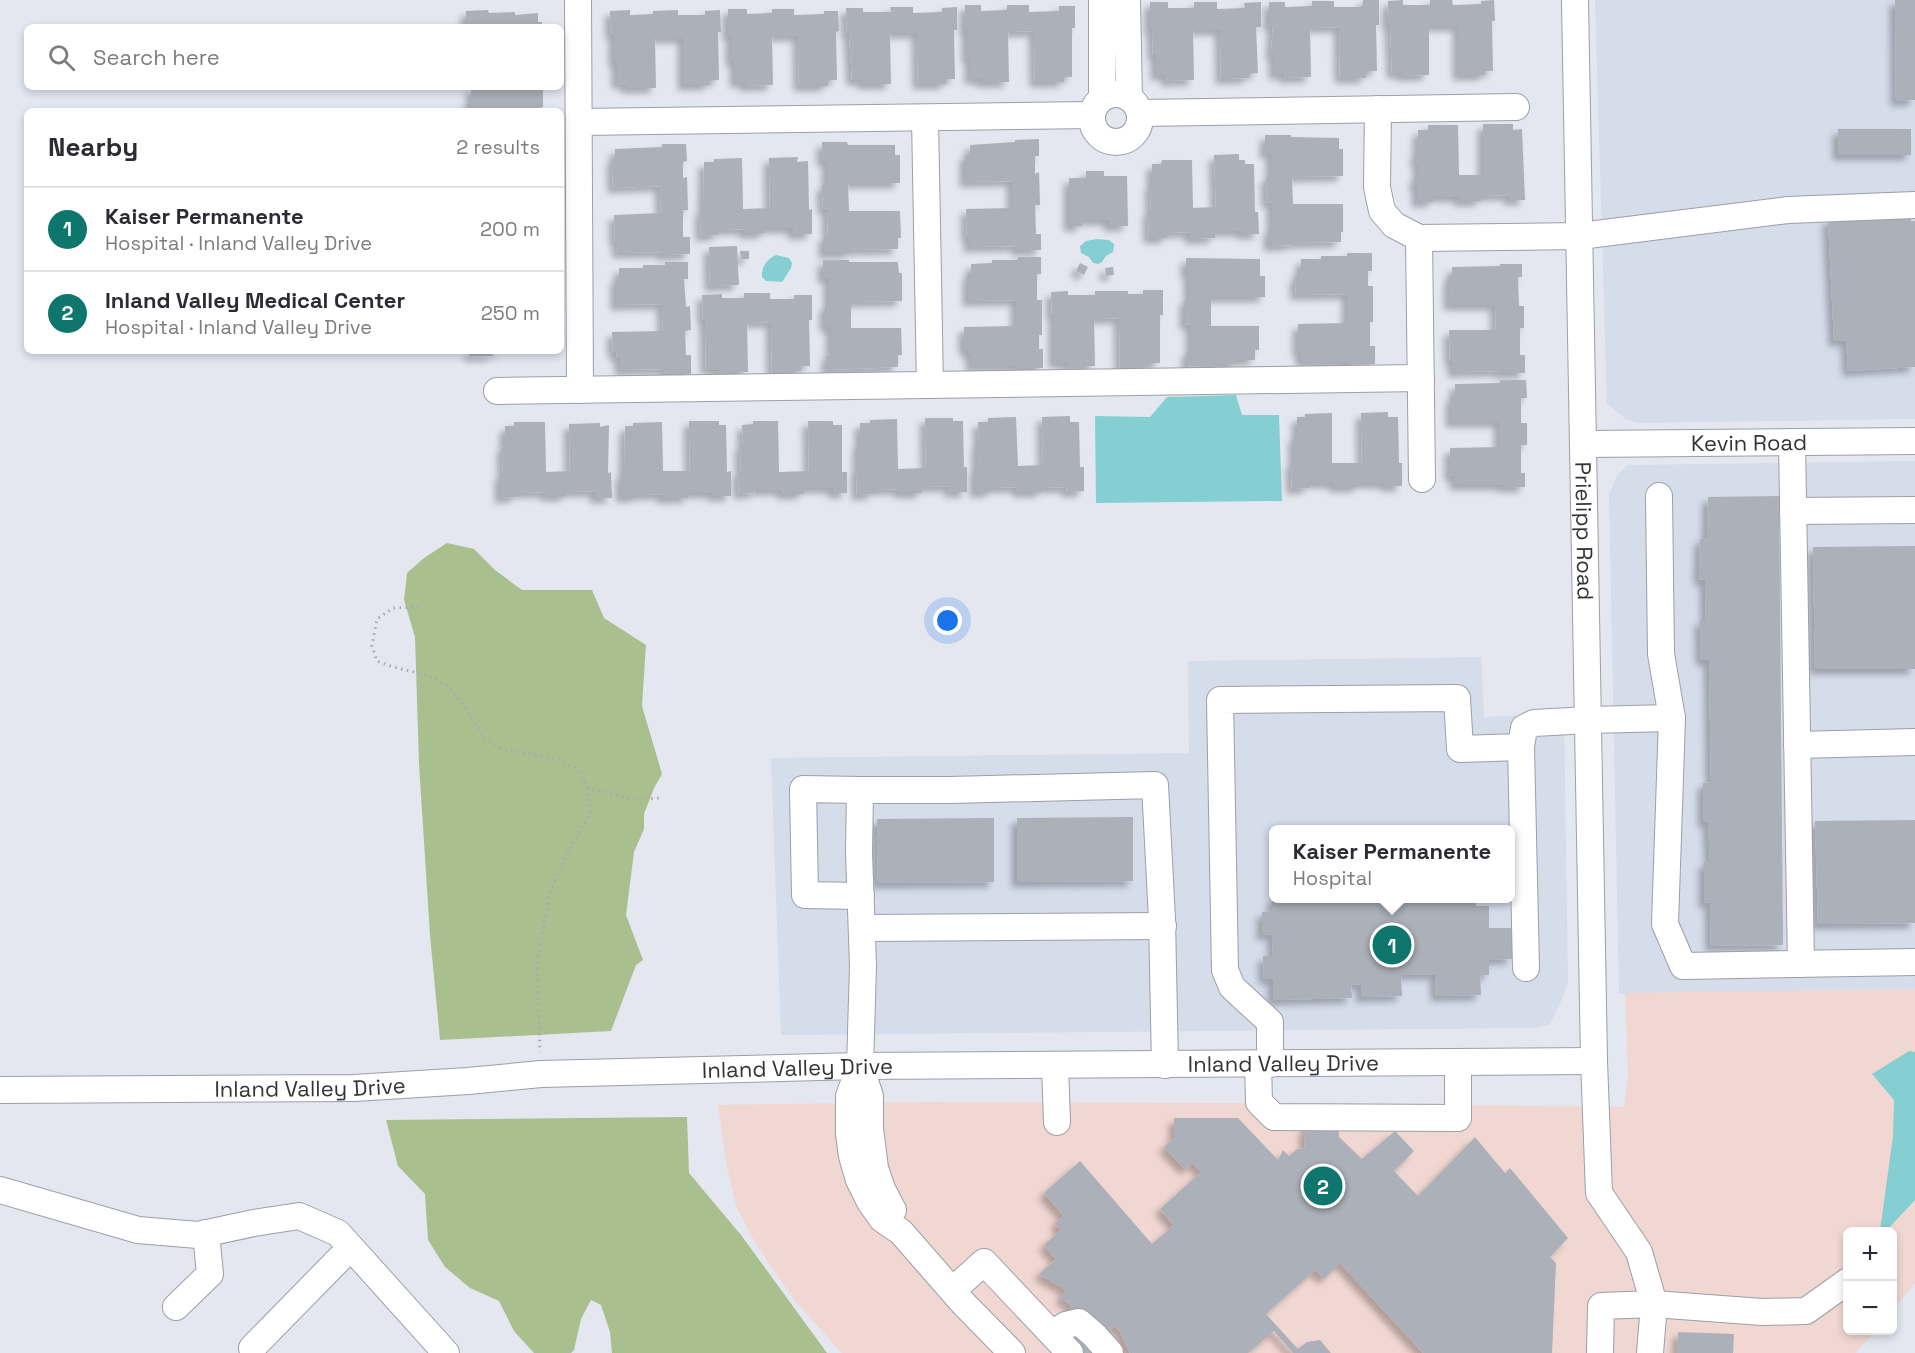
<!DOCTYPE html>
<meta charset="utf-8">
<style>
body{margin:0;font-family:"Space Grotesk",sans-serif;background:#f2f2f3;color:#2b2b33}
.controls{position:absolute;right:18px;bottom:18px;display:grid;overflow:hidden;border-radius:9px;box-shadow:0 3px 9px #0003}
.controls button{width:54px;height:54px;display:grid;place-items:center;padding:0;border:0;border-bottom:2px solid #e1e1e2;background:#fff;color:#2b2b33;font:30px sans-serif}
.you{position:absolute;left:948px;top:621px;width:21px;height:21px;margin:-15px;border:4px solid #fff;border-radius:50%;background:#1a73e8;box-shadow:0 0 0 9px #1a73e833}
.badge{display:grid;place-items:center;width:39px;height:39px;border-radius:50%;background:#0f766e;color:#fff;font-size:20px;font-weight:700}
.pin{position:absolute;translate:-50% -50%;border:3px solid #fff;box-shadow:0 2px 6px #0006}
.popup{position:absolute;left:1269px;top:825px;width:246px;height:78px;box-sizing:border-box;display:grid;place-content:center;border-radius:9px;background:#fff;filter:drop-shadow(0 2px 4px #0005);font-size:20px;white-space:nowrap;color:#7c7c81}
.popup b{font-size:22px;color:#2b2b33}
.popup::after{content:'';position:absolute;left:50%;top:100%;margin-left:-12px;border:12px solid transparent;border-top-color:#fff}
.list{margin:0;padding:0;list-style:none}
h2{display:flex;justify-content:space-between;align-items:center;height:78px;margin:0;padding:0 24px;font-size:26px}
h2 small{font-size:20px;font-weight:400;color:#7c7c81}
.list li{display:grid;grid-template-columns:39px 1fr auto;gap:18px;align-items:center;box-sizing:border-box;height:84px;padding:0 24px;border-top:2px solid #e1e1e2}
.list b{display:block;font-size:22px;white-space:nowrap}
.list p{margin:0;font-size:20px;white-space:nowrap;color:#7c7c81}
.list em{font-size:20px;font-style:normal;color:#7c7c81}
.icon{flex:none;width:33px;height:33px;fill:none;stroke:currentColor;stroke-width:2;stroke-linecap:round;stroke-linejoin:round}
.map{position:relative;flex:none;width:1915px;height:1353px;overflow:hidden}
.search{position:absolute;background:#fff;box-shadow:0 3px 9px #0003;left:24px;top:24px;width:540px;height:66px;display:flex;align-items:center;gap:15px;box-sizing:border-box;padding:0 21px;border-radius:9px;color:#7c7c81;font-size:22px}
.panel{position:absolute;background:#fff;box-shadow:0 3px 9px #0003;left:24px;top:108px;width:540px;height:246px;border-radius:9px}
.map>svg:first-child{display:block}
.built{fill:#d5dcea;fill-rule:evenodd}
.medical{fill:#f1d7d2}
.forest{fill:#a9bf8d}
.water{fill:#85ced2}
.building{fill:#acb0b8;filter:url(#shadow)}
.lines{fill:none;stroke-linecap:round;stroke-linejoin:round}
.minor-casing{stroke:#9c9fa7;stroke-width:28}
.path{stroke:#a7aab1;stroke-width:3;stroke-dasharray:1.5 4.5;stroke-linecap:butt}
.minor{stroke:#fff;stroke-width:26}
.labels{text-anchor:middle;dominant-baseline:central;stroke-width:6;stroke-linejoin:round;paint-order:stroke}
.street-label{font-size:22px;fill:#333437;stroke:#e4e7f0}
</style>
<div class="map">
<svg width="1915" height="1353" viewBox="0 0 1915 1353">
<defs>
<filter id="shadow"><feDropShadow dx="-5.5" dy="5.5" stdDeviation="3" flood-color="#0004"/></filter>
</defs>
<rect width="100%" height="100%" fill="#e4e7f0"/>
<!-- built -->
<g class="built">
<path d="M1595 0H1915V419L1639 423 1626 419 1607 404Z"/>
<path d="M1915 461V989L1619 994 1609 494 1618 474 1627 465Z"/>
<path d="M1481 657 1484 717 1564 713 1568 982 1562 999 1550 1024 1534 1028 781 1035 771 758 1189 753 1188 661ZM1274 830H1510V898H1274Z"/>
</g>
<!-- medical -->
<path class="medical" d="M1915 989V1283L1893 1310 1892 1232H1848V1330L1875 1331 1856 1353H842L795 1301 757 1246 737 1209 726 1163 718 1105 924 1102 1218 1103 1624 1107 1628 1078 1625 993Z"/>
<!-- forest -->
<g class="forest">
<path d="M447 543 474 549 495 570 522 590H592L604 618 646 645 642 706 662 774 654 788 644 814V829L634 852 626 915 643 960 636 965 611 1031 440 1040 430 935 419 764 415 637 404 600 407 573 424 558Z"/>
<path d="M687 1117 689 1173 741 1235 827 1353H612L610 1332 601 1305 591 1300 581 1319 574 1350 571 1353H534L514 1331 499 1301 470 1288 445 1267 428 1240 425 1194 398 1166 386 1120Z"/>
</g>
<!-- water -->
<g class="water">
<path d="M1097 239 1109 240 1114 244 1113 252 1106 256 1102 262 1098 264 1093 263 1089 257 1081 253 1080 246 1086 241Z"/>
<path d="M776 255 789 258 792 263 791 268 782 282 766 281 762 277C761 267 767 259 776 255Z"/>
<path d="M1236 395 1242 415H1279L1282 501 1096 503 1095 416 1150 417 1167 397Z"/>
<path d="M1909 1051 1915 1052V1200L1886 1231H1880L1893 1136 1894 1100 1872 1074Z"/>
</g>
<!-- building -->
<g class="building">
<path d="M1363 0H1379V25H1376L1377 71H1366V78H1340L1339 27 1310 28 1311 77 1284 78 1285 74H1274V54H1271L1273 26H1269V2H1285V7L1312 6V1H1334V7H1362Z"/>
<path d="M1403 0V5H1430V0H1452L1453 5 1481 4V1L1494 0 1495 21H1492L1493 71H1485V75H1458V26H1429V75L1402 76V73H1392L1390 24H1387L1388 1Z"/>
<path d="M1895 0H1915V100L1896 101Z"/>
<path d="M1150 2H1168V8H1194V2H1217V9L1245 8 1244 3 1261 2V27H1256L1258 73 1249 74V78L1221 79 1220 30H1193L1194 80 1167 81 1166 75H1156V55H1153L1152 29H1150Z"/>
<path d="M965 5H981V11L1007 10V5H1029V12L1059 11V6H1075V28H1072V77H1064V82H1035L1034 31 1008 32 1009 82H982V79H970V58H967V30H965Z"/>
<path d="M890 7H913V13L942 12V8L957 7V30H954L955 79H946V84H918L917 33H890L891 84H863V80H852L849 33H847L846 8H863V12H891Z"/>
<path d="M728 9H747V14L772 13V9H794V15L824 14V11H838L839 31 836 32 837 80H828V86H799L798 36H772L773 85 745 86V82H735V61H731V35H728Z"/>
<path d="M488 10 489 13 515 12V15L538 13V22H542V27H466V11Z"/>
<path d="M630 10V15L653 14V11L678 10V15H705V11L720 10 721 32H718L719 80 709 81V85H683V38H655L656 88H626V83L617 84V62H614V34H611L610 11Z"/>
<path d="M471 87H543V107L540 108V111H467V104H471Z"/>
<path d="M1483 124H1513V130L1522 129 1525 200H1509V195L1481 196V201H1459V197H1433V202H1417V186H1415V177H1418V162L1416 163V151H1418V130H1428V125H1458L1459 175H1483Z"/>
<rect x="1838" y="129" width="73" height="26"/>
<path d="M1265 135H1291V137L1339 138V149H1343V176L1292 177 1293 204H1343V232H1341V242L1291 243 1292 245 1269 246V229H1272V202L1267 203 1266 177H1271V153H1265Z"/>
<path d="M1039 139V156H1035V174L1039 172 1040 205H1035L1036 234H1041V250H1017V246L969 247V237H967L966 209 1012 208V181L965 182V155L970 154V145L1015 142V140Z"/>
<path d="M822 142H847L848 145H895V155H900V183H848L849 211H900L901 238H898V249L849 250V253H824V236H828L827 208 823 209 822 185H827V161H822Z"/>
<path d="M662 144H686L687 161 683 162V178L687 177 688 210H683V237H690V254L662 255V252L618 253 617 241H615L614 215 661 213 660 186 613 188 612 159H615V149L662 147Z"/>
<path d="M1239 154V160H1245V164H1254L1255 212H1258L1259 234H1242V231H1215V238L1190 239V232L1167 233V238H1149L1148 211H1151L1150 185H1152V164H1161L1162 160H1192L1193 208 1216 207 1214 155Z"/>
<path d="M798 157 797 162 808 161 809 210 812 209V234H793V228H765V233H744V229L718 230V235L701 236 700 210 703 212 704 162H714V159L742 158 743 209 770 208 769 158Z"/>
<path d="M1086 171H1104V176H1127L1128 226H1109V220H1082V226H1069V178H1086Z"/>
<path d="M1911 214V221H1915V367L1848 371 1846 340 1834 341 1828 219Z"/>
<path d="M737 246 739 285 710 286 709 247Z"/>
<path d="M740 251H749V259H741Z"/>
<path d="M1347 253H1372V271H1368V286H1373V322H1370V346H1375V364L1348 365V362H1301V352H1298V324L1347 323V294L1296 295 1295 277H1298V270H1301V259H1321V256H1347Z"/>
<path d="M1018 257H1041V274H1037V300H1042V335H1039V349H1043V368H1017V366H971V354H968V349H964V327L1016 326V300L968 301V274H971V264L992 263V260H1017Z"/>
<path d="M1186 258 1260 259V276H1265V297H1211V326H1259V350H1255V360H1236V364H1211V367L1187 366V351L1191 350V325L1185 324V299H1189V273H1186Z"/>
<path d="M823 260H849V262H898L899 273H902V301L851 302V328H901L902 355H898V367L827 370V355L831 354V327H825V305H829V278H823Z"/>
<path d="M665 262H688V279H684L686 307 690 306 691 330 685 331 686 355H691V374H666L665 369 620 370V358H617L616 352H613L612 332 663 331 662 304 616 305V279L619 278V268H643V265H665Z"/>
<path d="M1080 263 1088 267 1084 275 1076 271Z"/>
<path d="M1500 264H1522V277H1518L1519 306H1524V328H1520V355H1525V373H1500V371L1453 372V361H1450L1449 330H1496L1495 305H1449V276H1452V267L1500 266Z"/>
<path d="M1113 267 1114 275 1106 276 1105 268Z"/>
<path d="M1143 290H1163V315H1160V363H1150V366H1142V370H1120L1119 318 1094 319 1095 366H1067V363H1054V315H1052L1051 292 1068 291V295H1095V291H1128V294H1143Z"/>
<path d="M744 293H770V299H794V295H812V320H809L810 366H801V371H795V375H772L771 322 747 323 748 372H717V369H706L705 320 703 319 702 295 722 294V298H744Z"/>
<path d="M469 351H502V353H492L493 356H469Z"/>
<path d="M1500 380H1526L1527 398H1521V423H1527V445H1521V473H1525V487H1503V485H1455V476H1450V448L1499 447V422H1451V395L1455 396V384L1500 383Z"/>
<path d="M1388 412V417H1398L1399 463H1402V486H1385V483H1359V487H1334V483H1309V488L1292 489 1291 463H1294V436H1297V417H1305V414L1332 413V463H1362L1361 413Z"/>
<path d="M1070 416V422H1079L1080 467H1084V491L1067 492 1066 487 1042 488V492H1018L1017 487 991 488V492H975V468H977V442H979L978 422H988V418L1016 417 1018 466 1043 465 1042 417Z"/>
<path d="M925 418H953V421H963L964 467H967V492H950L949 486 922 487V493H899V489L873 490V494L857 495 856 470H858V444H860V423H870V420L897 419 898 469 926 468Z"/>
<path d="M689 421H719V425H726L727 472 731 471V496H713V493H688V498H662V494L637 495V497H621V474H624L625 426H633V423L662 422 663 471H690Z"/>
<path d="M753 421H778L779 472 809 471 808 421H833V425H842V472H847V493H833V488H804V494H782L783 490H754L755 493 739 494 738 471 741 472 740 445H743L742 425 753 424Z"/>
<path d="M514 422H545L546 472 570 471 569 424 600 423V427L609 425 608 473 611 472 612 498H595V491L566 492V496H546V492L516 493V497L500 498V474H503L502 448 505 447V426H514Z"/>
<path d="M1779 496 1783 945 1711 946 1710 902 1704 903V862H1710L1708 822H1703V783L1711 782 1709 660H1701L1700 620H1706L1705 580 1699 579 1700 539 1707 538 1708 497Z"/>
<path d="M1915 546V669H1815L1813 547Z"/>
<path d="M1133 817V881L1017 882V818Z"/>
<path d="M994 818V882L878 883 877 819Z"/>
<path d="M1915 820V923L1818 924 1815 821Z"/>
<path d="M1272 898H1322V901L1339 900V898H1476V906H1489V928H1512V959L1489 960V975H1480L1481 995 1436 996 1435 974 1401 975 1402 996 1361 997V984L1351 985 1352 998 1273 1000V979H1264L1263 956H1273L1272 934 1262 935V912L1272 911Z"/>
<path d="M1337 1105 1339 1137 1362 1159 1395 1131 1414 1151 1394 1171 1418 1196 1475 1137 1505 1173 1510 1168 1568 1238 1550 1257 1556 1263 1552 1353H1423L1340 1263 1324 1279 1315 1270 1266 1314 1298 1349 1307 1342 1320 1340 1331 1353H1293L1274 1331 1248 1353H1130L1120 1332 1114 1325 1110 1330 1117 1339 1120 1353H1083L1067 1335 1071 1305 1061 1299 1066 1290 1039 1274 1056 1259 1044 1245 1061 1230 1055 1223 1064 1216 1044 1193 1080 1161 1152 1244 1174 1225 1160 1209 1201 1172 1193 1163 1186 1170 1164 1147 1174 1138V1118H1238L1278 1160 1283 1150 1289 1156 1297 1149 1305 1148 1304 1135 1311 1106Z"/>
<path d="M1678 1332 1734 1334 1733 1353H1677Z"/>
</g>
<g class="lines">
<!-- minor casing -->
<g class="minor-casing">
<g id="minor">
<path d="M578 0 580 390"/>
<path d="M1102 0V98"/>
<path d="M1127 0 1129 98"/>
<path id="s1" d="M1575 0 1594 1061 1599 1193 1639 1252 1654 1304 1650 1353"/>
<circle cx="1116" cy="118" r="24"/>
<path d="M1378 109 1377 187 1382 211 1394 225 1419 238 1580 236 1788 210 1915 205"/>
<path d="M1140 113 1516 107"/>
<path d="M925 118 930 385"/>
<path d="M579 122 1092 115"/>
<path d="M1419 238 1422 479"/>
<path d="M497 391 1421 378"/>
<path d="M1792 442 1801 964"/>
<path id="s2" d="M1584 444 1915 441"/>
<path d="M1659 496 1661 654 1672 718 1665 924 1683 966 1915 962"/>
<path d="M1793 511 1915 510"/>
<path d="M1797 745 1915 742"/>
<path d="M1521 747 1526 968"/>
<path d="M860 790 803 789 805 895 861 896"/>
<path d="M862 928 1163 926"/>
<path d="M1258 1064 1259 1102 1274 1117 1458 1118V1063"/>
<path d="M1270 1064V1022L1232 987 1225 970 1220 700 1457 698 1460 749 1521 747 1524 728 1534 723 1589 720 1672 718"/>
<path d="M1055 1065 1057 1122"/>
<path d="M860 1066 870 1096V1129L875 1168 882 1189 893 1210"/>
<path id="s3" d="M0 1090 354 1088 468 1081 541 1074 860 1066 1594 1061"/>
<path d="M0 1190 138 1230 198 1235 254 1223 299 1216 338 1233 446 1353"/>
<path d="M953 1290 984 1262 1070 1353"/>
<path d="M176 1307 210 1274 206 1233"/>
<path d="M1052 1333 1066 1325 1079 1322 1094 1335 1110 1353"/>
<path d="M252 1348 350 1248"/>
<path d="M1012 1353 963 1303 901 1232 882 1219 870 1202 859 1180 852 1156 849 1134V1096L860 1066 863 966 859 853 860 790H950L1155 785 1162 919 1165 1065"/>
<path d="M1600 1353 1601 1306 1654 1304 1762 1312 1806 1311 1848 1281"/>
</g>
</g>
<!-- path -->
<g class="path">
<path d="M419 607 393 608 377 619 372 646 377 661 393 667 427 675 448 686 466 709 485 739 503 749 557 759 576 768 587 787 591 812 572 844 551 888 537 961 540 1052"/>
<path d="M587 787 637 800 659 798"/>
</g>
<!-- minor -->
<use href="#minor" class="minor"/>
</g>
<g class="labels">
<!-- street labels -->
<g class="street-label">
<text stroke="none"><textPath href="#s2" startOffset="165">Kevin Road</textPath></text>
<text stroke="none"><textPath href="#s1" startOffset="531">Prielipp Road</textPath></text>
<text stroke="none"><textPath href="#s3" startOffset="1284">Inland Valley Drive</textPath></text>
<text stroke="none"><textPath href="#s3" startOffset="798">Inland Valley Drive</textPath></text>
<text stroke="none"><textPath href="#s3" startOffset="310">Inland Valley Drive</textPath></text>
</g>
</g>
</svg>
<div class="controls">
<button>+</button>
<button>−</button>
</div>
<div class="you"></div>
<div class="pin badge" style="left:1392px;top:945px">1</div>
<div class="popup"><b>Kaiser Permanente</b>Hospital</div>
<div class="pin badge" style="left:1323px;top:1186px">2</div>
<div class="search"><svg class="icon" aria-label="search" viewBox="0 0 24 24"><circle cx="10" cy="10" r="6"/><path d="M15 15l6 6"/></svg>Search here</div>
<section class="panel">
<h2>Nearby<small>2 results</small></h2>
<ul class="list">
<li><span class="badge">1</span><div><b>Kaiser Permanente</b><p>Hospital · Inland Valley Drive</p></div><em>200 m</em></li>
<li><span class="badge">2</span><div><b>Inland Valley Medical Center</b><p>Hospital · Inland Valley Drive</p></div><em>250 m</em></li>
</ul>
</section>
</div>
